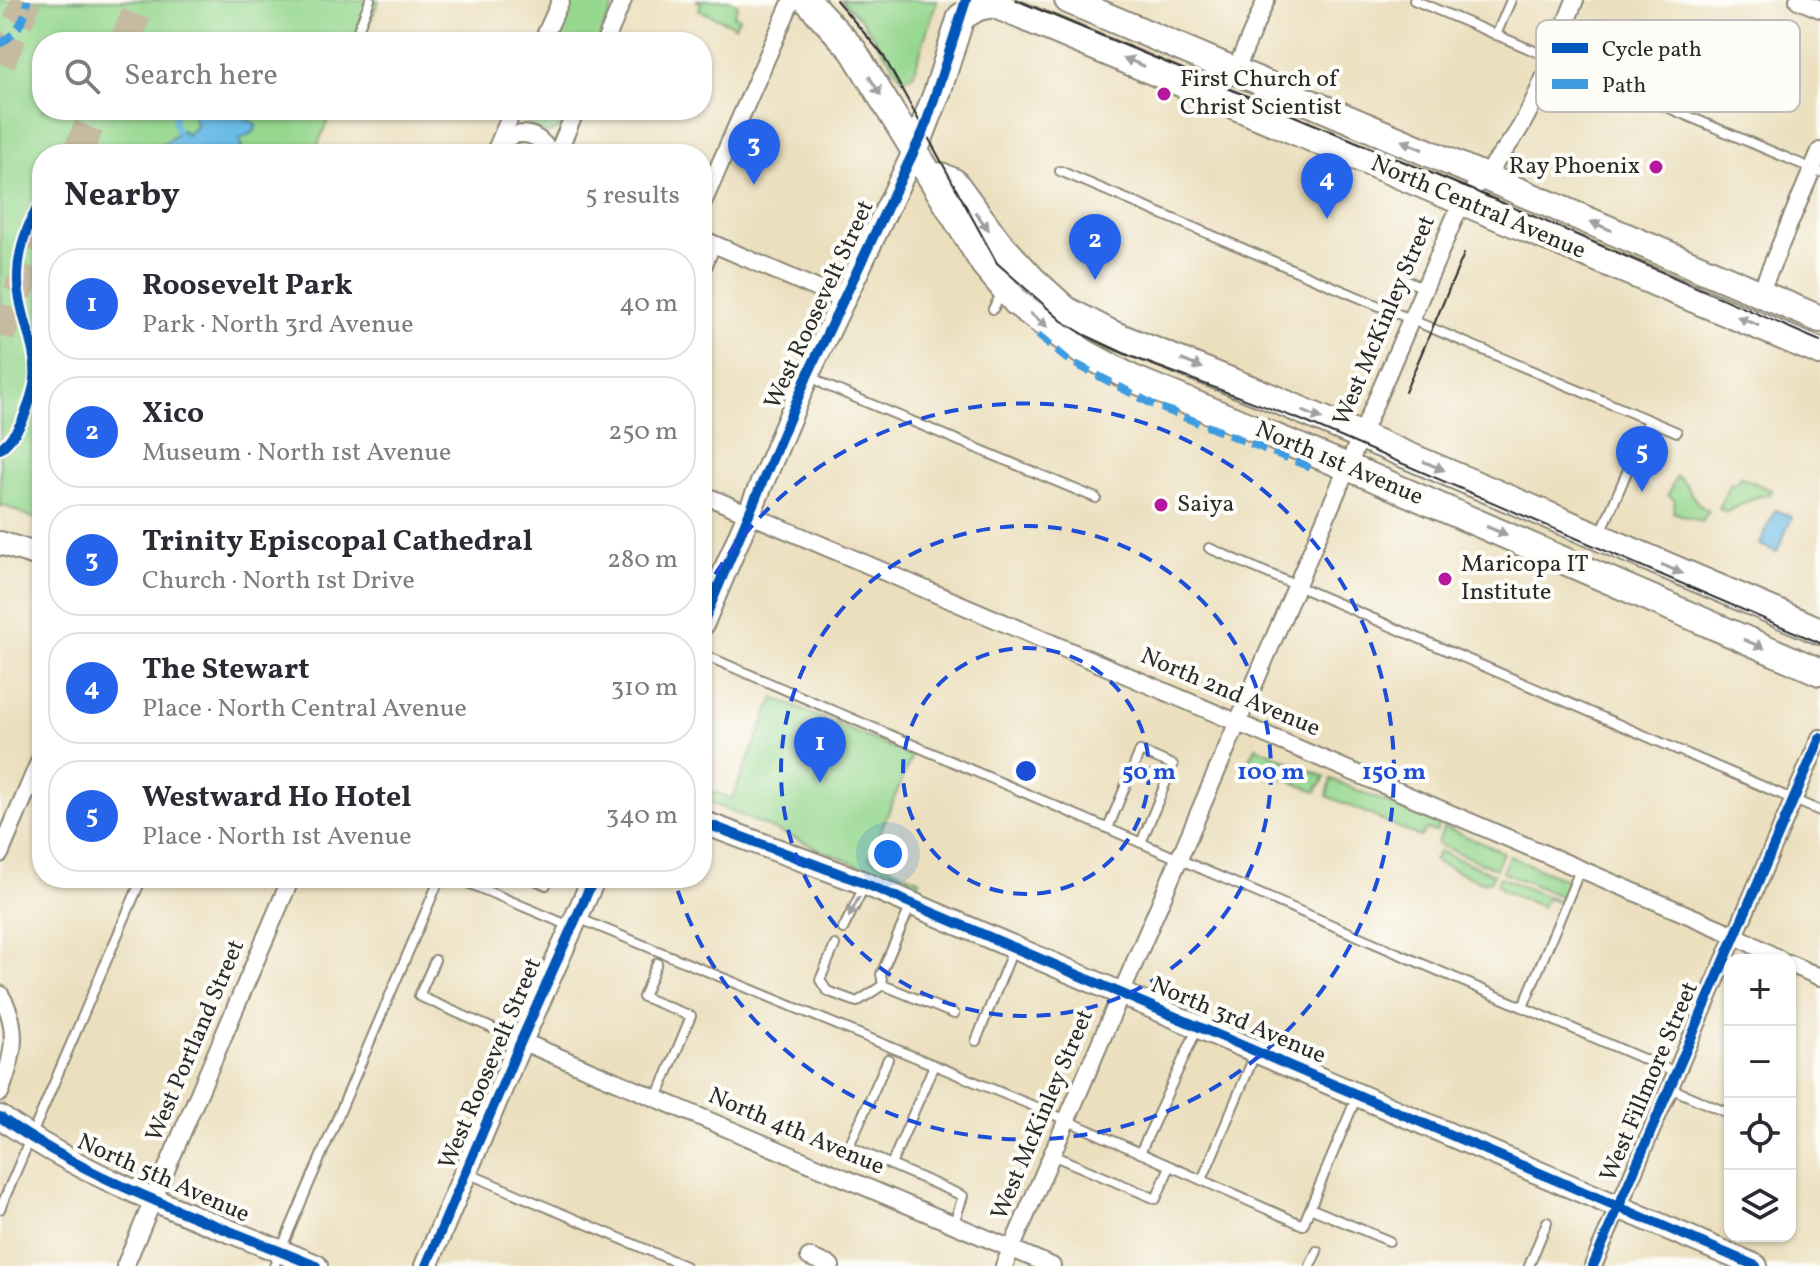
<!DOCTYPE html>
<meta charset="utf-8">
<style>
body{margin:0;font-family:Vollkorn,serif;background:#f2f2f3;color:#2b2b33}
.controls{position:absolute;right:24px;bottom:24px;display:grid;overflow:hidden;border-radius:16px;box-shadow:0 2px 6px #0004}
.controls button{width:72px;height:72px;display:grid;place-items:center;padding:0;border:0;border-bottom:2px solid #e1e1e2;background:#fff;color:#2b2b33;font:40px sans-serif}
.you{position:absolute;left:888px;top:854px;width:28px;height:28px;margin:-20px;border:6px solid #fff;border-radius:50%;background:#1a73e8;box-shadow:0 0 0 12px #1a73e833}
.badge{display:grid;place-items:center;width:52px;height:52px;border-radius:50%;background:#2563eb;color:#fff;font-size:26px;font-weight:700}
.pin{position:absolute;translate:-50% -66px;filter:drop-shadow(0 2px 4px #0008)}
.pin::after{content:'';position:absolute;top:42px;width:28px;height:24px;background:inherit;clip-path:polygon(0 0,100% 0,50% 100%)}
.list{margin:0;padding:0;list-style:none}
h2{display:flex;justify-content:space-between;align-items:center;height:104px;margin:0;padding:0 32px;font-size:34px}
h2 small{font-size:26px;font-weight:400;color:#7c7c81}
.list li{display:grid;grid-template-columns:52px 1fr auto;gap:24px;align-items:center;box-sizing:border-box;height:112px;margin:0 16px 16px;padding:0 16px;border:2px solid #e1e1e2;border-radius:32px}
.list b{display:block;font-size:30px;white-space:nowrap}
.list p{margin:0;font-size:26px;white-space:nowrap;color:#7c7c81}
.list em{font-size:26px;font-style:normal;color:#7c7c81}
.icon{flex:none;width:44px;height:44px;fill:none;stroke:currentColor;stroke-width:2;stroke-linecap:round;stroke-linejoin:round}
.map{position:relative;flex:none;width:1820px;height:1266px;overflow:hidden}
.search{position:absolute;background:#fff;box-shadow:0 2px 6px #0004;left:32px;top:32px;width:680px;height:88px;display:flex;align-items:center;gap:20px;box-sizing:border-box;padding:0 28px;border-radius:32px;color:#7c7c81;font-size:30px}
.panel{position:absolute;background:#fff;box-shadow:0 2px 6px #0004;left:32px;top:144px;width:680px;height:744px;border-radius:32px}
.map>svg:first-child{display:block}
.green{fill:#95d78e;stroke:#60815c;stroke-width:2}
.water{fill:#6bbce6;stroke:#4b7488;stroke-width:2}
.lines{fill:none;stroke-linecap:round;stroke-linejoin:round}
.stream{stroke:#6bbce6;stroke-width:5}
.highway-tunnel{stroke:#c5bba1;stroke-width:30;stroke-dasharray:30 15;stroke-linecap:butt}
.lane-casing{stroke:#8b8574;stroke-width:12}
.street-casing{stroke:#8b8574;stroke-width:20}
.secondary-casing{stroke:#8b8574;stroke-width:26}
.primary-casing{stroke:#8b8574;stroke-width:30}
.lane{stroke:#fff;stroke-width:8}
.street{stroke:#fff;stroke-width:16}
.secondary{stroke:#fff;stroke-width:22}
.primary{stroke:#fff;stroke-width:26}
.tram{stroke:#2b2b2b;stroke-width:2}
.quiet{stroke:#3d9ce1;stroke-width:8;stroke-dasharray:16 8;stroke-linecap:butt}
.cycleway-casing{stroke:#fdfcf7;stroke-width:15}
.cycleway{stroke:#0057b8;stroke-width:10}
.oneway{fill:#a0a0a0}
.ring{fill:none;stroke:#1d4ed8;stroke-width:4;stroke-dasharray:14 10}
.poi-dot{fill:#b5179e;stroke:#fdfcf7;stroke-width:3}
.labels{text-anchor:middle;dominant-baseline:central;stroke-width:8;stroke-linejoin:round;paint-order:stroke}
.poi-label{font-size:24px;fill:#2b2b2b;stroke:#fdfcf7;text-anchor:start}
.street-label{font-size:24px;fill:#2b2b2b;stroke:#fdfcf7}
.key{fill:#fdfcf7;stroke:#bebdba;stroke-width:2}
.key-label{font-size:22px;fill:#2b2b2b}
.centre{fill:#1d4ed8;stroke:#fdfcf7;stroke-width:4}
.ring-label{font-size:24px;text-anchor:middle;font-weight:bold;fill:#1d4ed8;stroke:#fdfcf7;stroke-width:8;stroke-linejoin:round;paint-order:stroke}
</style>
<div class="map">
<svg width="1820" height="1266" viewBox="0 0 1820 1266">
<rect width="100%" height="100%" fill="#fdfcf7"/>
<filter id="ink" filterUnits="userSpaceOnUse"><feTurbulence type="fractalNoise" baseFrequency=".0125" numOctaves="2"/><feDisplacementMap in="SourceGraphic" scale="16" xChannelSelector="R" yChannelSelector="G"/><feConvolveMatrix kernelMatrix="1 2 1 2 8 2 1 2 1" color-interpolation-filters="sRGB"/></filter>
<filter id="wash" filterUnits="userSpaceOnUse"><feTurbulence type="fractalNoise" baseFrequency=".006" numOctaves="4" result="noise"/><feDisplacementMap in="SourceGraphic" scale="32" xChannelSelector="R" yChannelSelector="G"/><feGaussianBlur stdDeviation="1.8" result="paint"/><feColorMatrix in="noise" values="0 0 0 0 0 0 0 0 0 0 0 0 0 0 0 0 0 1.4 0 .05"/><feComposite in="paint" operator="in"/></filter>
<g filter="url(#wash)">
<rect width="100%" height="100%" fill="#ebdfbe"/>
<!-- green -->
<g class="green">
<path d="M0 0H379L361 42H42V110H332L314 154H42V522L3 505 0 507Z"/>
<path d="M568 0H616L598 42H550Z"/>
<path d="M697 0H731L738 5 734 15 739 18 735 26 699 10 701 4Z"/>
<path d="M841 0H937L913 75 903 79 860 18Z"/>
<path d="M522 110H569L558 129 546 134 529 127Z"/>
<path d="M1676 476C1691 483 1690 503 1709 511L1702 522 1673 512 1675 500 1668 495Z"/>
<path d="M1740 477 1772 490 1770 494 1753 498 1727 512 1719 509 1730 483 1735 484Z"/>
<path d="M774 698 912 756 869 858 920 880 916 890 702 799V787L732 799Z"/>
<path d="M1256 747 1325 777 1321 785H1319L1316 792 1248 763Z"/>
<path d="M1331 779 1439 825 1436 832 1426 830 1420 837 1327 796Z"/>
<path d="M1444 827 1503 852 1496 869 1437 844Z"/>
<path d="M1439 851 1494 874 1490 882 1485 880 1484 883 1434 861Z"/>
<path d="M1509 856 1567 880 1562 897 1503 872Z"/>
<path d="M1500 877 1559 902 1546 898 1542 907 1501 890 1502 887 1497 885Z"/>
</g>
<!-- water -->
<g class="water">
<path d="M191 110C214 110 238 110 256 125L255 131 239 140 242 147 237 154H156L155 149C166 144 172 136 183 130L186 135 197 126Z"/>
<path d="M1775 510 1792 517 1777 552 1760 545Z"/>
</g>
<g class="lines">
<!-- stream -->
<path class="stream" d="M176 110 174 121 178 133"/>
</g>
</g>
<g filter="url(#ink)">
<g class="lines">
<!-- highway-tunnel -->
<g class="highway-tunnel">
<path d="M125 42 142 0"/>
<path d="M0 63 27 0"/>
<path d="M77 154 96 110"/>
<path d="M0 335 42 236"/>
</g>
<!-- lane casing -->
<g class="lane-casing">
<g id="lane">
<path d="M1414 0 1820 172"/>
<path d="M358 30 370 0"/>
<path d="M1496 35 1511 0"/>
<path d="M1060 171 1677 432"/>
<path d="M1404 279 1424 288"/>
<path d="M993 309 1002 293"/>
<path d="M810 375 825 385 1096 498"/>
<path d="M1601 533 1649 420"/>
<path d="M1209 548 1820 811"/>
<path d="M702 654 1676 1073"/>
<path d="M1108 828 1140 751 1173 765 1141 843"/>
<path d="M470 878 468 883 572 927"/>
<path d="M531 878 546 885"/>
<path d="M911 905 881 974 883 985 954 1014"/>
<path d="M578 918 1048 1112 1303 1225 1357 1096"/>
<path d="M843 929 865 885"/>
<path d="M835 945 820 980 827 991 857 1002 883 985"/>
<path d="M435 960 419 996 521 1041"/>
<path d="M1523 1007 1580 870"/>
<path d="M976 1041 1013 950"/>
<path d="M888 1059 849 1146 891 1165"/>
<path d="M934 1065 891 1165 963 1196 954 1223"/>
<path d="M1670 1088 1730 1114"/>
<path d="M657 1098 691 1016 643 997 657 963"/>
<path d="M1140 1153 1198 1027"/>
<path d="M1052 1155 1156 1199 1170 1166"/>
<path d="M467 1173 685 1266"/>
<path d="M1202 1180 1256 1052"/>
<path d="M1310 1208 1389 1241"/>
<path d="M0 1209 142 878"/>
<path d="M274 1266 440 878"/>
<path d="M1310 1266 1317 1251"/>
<path d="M1529 1266 1547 1222"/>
</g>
</g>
<!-- street casing -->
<g class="street-casing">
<g id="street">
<path d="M1798 0 1820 9"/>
<path d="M542 42 561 0"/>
<path d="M605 42 623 0"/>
<path d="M1236 69 1266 0"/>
<path d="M498 145 513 110"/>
<path d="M493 154C505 128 538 127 550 154"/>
<path d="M557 154 576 110"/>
<path d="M702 205 792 0"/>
<path d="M702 239 843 300"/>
<path d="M702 269 712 244"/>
<path d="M1760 293 1820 151"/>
<path d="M702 494 1735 935 1781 960"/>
<path d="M0 854 42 755"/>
<path d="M1790 964 1820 977"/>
<path d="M0 994C21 1027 13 1058 0 1093"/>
<path d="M521 1041 1052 1266"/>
<path d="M809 1257 831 1266"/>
<path d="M125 1266 291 878"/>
<path d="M1004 1266 1455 217C1473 184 1502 159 1521 126 1543 87 1558 41 1575 0"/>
<path d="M1593 1266 1820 738"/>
</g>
</g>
<!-- secondary casing -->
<g class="secondary-casing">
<g id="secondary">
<path d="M0 543 42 556"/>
<path d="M702 625 808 374 914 152"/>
<path d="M702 822 859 881 1756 1266"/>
<path d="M0 1117C96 1185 209 1221 316 1266"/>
<path d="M426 1266 521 1041 594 878"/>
</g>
</g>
<!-- primary casing -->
<g class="primary-casing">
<g id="primary">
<path d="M807 0 853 50 984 264 1017 303 1083 352 1131 378 1367 475 1820 672"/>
<path d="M1068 0 1820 319"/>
<path d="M914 152 937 93 961 17 978 7 993 4 1820 352"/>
<path d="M941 176 954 182 998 242 1032 279 1066 310 1112 334 1263 394 1820 631"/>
</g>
</g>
<!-- lane -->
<use href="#lane" class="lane"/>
<!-- street -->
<use href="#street" class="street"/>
<!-- secondary -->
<use href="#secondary" class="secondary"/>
<!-- primary -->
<use href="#primary" class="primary"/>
<!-- tram -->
<g class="tram">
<path d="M836 0 883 55 997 263 1062 321 1085 335 1130 356 1301 420 1820 643"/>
<path d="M1016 0 1496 200 1820 341"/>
<path d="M1405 392 1464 254"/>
</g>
<!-- quiet -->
<g class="quiet">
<path d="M0 44C16 34 27 19 27 0"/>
<path d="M1038 335 1068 360 1154 405 1305 465 1312 470"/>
</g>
<!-- cycleway casing -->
<g class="cycleway-casing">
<g id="cycleway">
<path d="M0 449C13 438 22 425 27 409 30 400 34 389 35 379 38 348 19 315 18 283 17 255 26 224 42 201"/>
<path d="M702 625 808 374 924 130 966 0"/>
<path d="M702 822 859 881 1756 1266"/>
<path d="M0 1117C96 1185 209 1221 316 1266"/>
<path d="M426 1266 521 1041 594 878"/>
<path d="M1593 1266 1820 738"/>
</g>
</g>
<!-- cycleway -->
<use href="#cycleway" class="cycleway"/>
</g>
<!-- one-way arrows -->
<defs><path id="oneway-solid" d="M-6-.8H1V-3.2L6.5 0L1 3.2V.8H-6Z" transform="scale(2)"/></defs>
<g class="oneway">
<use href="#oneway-solid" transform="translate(1134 62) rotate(-158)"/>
<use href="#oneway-solid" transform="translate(875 86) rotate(59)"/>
<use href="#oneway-solid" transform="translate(1412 145) rotate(-157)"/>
<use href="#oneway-solid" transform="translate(982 221) rotate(53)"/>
<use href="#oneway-solid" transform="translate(1601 226) rotate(-157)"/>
<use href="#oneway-solid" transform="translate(1039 320) rotate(37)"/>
<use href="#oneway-solid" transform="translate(1748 321) rotate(-157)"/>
<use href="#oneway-solid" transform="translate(1192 364) rotate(22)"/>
<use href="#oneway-solid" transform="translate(1312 415) rotate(23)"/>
<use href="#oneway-solid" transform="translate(1434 466) rotate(23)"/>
<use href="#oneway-solid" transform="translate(1497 531) rotate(23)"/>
<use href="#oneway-solid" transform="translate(1672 569) rotate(24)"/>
<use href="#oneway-solid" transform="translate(1754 644) rotate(23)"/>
<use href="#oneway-solid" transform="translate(854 907) rotate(117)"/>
</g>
</g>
<!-- distance rings -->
<g class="ring">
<circle cx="1026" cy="771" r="123"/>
<circle cx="1026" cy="771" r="245"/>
<path d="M703 595A368 368 0 1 1 674 879"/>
</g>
<!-- markers -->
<g class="poi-dot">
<circle cx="1164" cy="94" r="8"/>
<circle cx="1656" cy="167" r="8"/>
<circle cx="1161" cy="505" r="8"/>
<circle cx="1445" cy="579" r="8"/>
</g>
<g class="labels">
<!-- poi labels -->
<g class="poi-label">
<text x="1180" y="80">First Church of<tspan x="1180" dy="28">Christ Scientist</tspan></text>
<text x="1640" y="167" text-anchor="end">Ray Phoenix</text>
<text x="1177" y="505">Saiya</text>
<text x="1461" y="565">Maricopa IT<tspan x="1461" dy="28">Institute</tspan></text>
</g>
<!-- street labels -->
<g class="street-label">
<text transform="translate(1478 208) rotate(23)">North Central Avenue</text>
<text transform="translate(820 305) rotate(-65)">West Roosevelt Street</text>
<text transform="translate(1385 321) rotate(-67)">West McKinley Street</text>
<text transform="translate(1339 464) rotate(23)">North 1st Avenue</text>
<text transform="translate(1230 693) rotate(23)">North 2nd Avenue</text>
<text transform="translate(1238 1021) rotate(23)">North 3rd Avenue</text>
<text transform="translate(196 1041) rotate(-67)">West Portland Street</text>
<text transform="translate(491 1064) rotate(-67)">West Roosevelt Street</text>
<text transform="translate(1650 1082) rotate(-67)">West Fillmore Street</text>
<text transform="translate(1043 1115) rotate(-67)">West McKinley Street</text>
<text transform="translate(796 1132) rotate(23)">North 4th Avenue</text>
<text transform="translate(163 1179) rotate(24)">North 5th Avenue</text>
</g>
</g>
<!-- legend -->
<rect x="1536" y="20" width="264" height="92" rx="12" class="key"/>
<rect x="1552" y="43" width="36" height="10" fill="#0057b8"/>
<rect x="1552" y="79" width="36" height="10" fill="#3d9ce1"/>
<g class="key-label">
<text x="1602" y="56">Cycle path</text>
<text x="1602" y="92">Path</text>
</g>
<circle cx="1026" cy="771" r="12" class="centre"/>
<g class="ring-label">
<text x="1149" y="779">50 m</text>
<text x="1271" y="779">100 m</text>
<text x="1394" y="779">150 m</text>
</g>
</svg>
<div class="controls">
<button>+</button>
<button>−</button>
<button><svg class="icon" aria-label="locate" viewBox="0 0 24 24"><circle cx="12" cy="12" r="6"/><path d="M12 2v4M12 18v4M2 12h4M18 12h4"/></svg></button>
<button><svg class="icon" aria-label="layers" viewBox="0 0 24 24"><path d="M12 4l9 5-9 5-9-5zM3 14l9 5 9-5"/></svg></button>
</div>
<div class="you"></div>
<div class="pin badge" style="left:820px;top:783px">1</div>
<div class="pin badge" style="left:1095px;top:280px">2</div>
<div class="pin badge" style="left:754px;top:185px">3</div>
<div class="pin badge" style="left:1327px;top:219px">4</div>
<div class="pin badge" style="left:1642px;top:492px">5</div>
<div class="search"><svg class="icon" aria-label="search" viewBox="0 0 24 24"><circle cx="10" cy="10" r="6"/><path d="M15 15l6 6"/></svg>Search here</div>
<section class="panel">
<h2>Nearby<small>5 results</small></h2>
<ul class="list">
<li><span class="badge">1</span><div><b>Roosevelt Park</b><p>Park · North 3rd Avenue</p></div><em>40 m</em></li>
<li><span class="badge">2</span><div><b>Xico</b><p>Museum · North 1st Avenue</p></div><em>250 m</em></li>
<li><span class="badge">3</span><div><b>Trinity Episcopal Cathedral</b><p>Church · North 1st Drive</p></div><em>280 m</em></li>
<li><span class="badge">4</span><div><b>The Stewart</b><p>Place · North Central Avenue</p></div><em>310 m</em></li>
<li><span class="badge">5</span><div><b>Westward Ho Hotel</b><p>Place · North 1st Avenue</p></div><em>340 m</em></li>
</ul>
</section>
</div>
